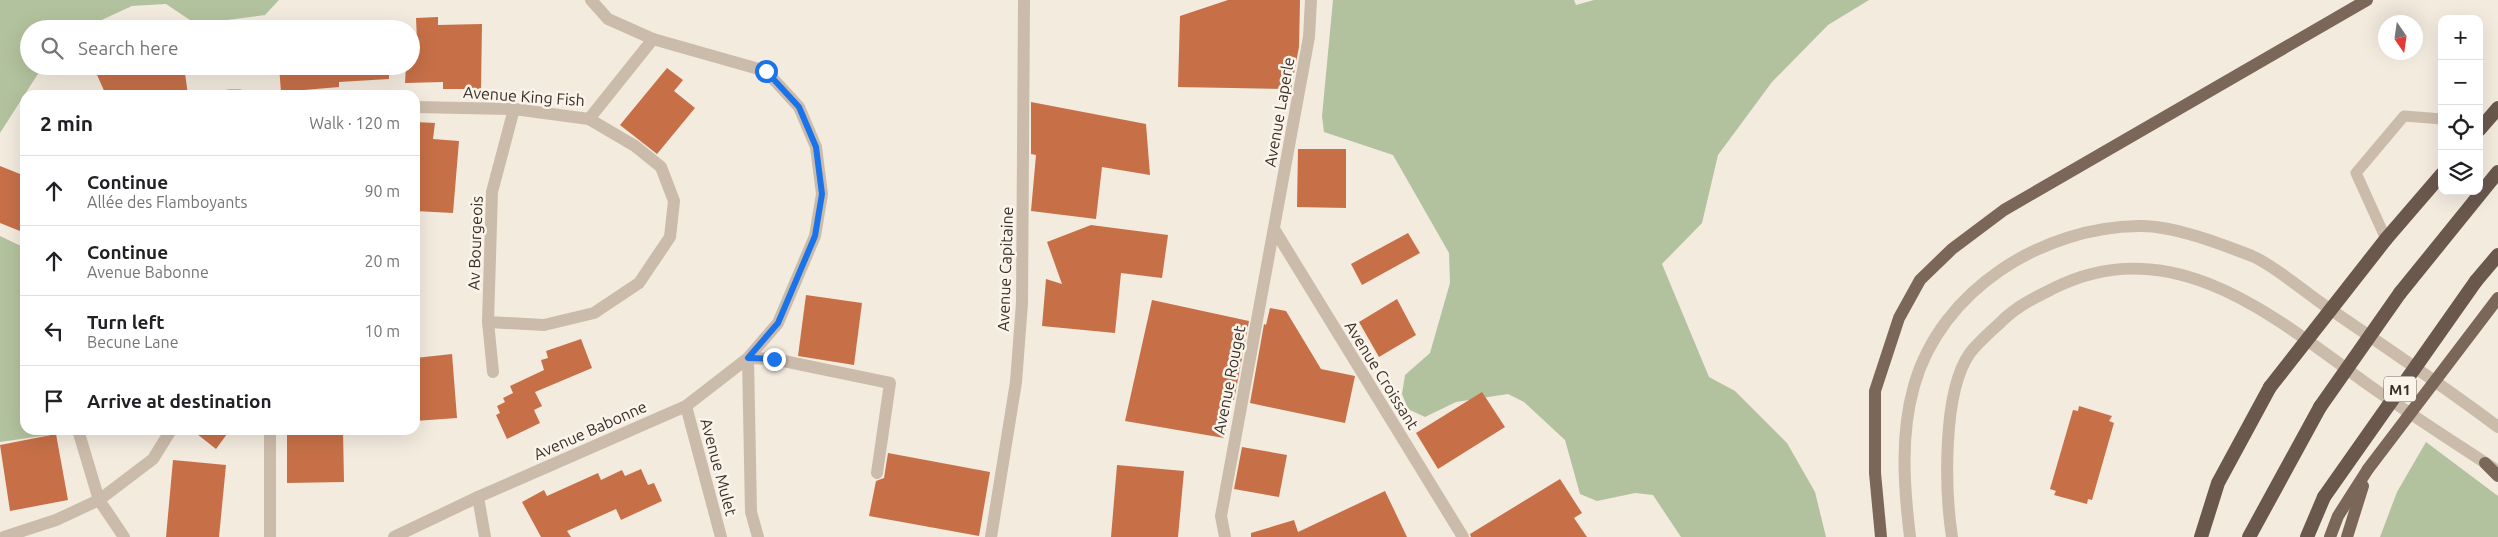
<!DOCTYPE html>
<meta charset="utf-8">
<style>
body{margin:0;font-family:Ubuntu,sans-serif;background:#f6f6f6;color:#202124}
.controls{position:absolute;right:15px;top:15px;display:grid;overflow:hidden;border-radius:10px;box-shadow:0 5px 20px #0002}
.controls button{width:45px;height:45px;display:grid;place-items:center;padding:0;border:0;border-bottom:1px solid #e0e0e0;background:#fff;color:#202124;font:25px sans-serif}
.compass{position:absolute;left:2378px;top:15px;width:45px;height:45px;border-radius:50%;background:#fff;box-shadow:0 5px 20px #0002;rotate:167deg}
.stop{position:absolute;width:15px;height:15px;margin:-11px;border:4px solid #1a73e8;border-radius:50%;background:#fff}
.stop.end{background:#1a73e8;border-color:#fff;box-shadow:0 1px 5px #0008}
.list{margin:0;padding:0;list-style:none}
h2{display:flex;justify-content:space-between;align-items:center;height:65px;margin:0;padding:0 20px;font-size:21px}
h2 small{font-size:16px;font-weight:400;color:#757577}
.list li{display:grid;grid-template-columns:32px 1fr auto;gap:15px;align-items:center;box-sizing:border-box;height:70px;padding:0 20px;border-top:1px solid #e0e0e0}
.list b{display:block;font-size:19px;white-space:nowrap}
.list p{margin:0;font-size:16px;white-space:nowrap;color:#757577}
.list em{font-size:16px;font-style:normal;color:#757577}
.icon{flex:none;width:28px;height:28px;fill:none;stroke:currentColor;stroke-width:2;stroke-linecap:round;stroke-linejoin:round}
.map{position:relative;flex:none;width:2498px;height:537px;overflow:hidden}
.search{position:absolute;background:#fff;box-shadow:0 5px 20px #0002;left:20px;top:20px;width:400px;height:55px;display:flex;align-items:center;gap:12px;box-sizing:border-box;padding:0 18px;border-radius:28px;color:#757577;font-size:19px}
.panel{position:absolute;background:#fff;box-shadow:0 5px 20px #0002;left:20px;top:90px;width:400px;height:345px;border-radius:15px}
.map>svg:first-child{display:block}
.green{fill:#b3c29e}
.building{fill:#c77048}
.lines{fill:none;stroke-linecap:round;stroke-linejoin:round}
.service{stroke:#cbbbaa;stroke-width:11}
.minor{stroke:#cbbbaa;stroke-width:12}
.tertiary{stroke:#cbbbaa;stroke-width:12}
.primary{stroke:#7b675a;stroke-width:12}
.trunk{stroke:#6a584d;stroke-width:14}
.primary-bridge{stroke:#7b675a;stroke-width:12}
.trunk-bridge{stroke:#6a584d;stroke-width:14}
.route{stroke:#1a73e8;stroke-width:6}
.labels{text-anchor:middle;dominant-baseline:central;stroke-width:5;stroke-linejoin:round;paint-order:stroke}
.shield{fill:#faf4eb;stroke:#736a63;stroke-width:1}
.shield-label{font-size:15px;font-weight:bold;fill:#392f29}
.street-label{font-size:16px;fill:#392f29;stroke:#faf4eb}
</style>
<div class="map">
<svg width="2498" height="537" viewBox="0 0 2498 537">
<rect width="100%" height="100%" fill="#f3ebde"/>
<!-- green -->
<g class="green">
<path d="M0 0H279L265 15 196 24 166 4 132 6 82 29H29V66H43L0 133Z"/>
<path d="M1333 0H1574L1576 5 1594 0H1869L1828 25 1772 82 1718 155 1702 223 1662 264 1709 377 1735 391 1787 443 1815 492 1826 537H1681L1653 495 1635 493 1597 501 1580 494 1565 440 1524 402 1508 394 1456 402 1425 417 1408 409 1402 394 1405 375 1430 353 1450 283 1449 253 1393 155 1324 132 1322 116Z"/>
<path d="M0 236 25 248V430H60L56 434 0 442Z"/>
<path d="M2426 442 2498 496V537H2380L2397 492Z"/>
</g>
<!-- building -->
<g class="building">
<path d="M1228 0H1300L1299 47 1291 89 1178 87 1180 16Z"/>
<path d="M438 17V25L482 24 481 89H443V82L405 83 406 66H411V40H417L416 18Z"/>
<path d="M93 66H184L188 95H106Z"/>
<path d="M279 66H389V79L339 82V87L281 92Z"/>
<path d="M667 68 683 80 674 91 695 108 657 154 620 125Z"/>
<path d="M1031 102 1146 124 1150 175 1102 167 1096 219 1031 211 1036 155 1031 154Z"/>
<path d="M415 122 435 123 433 139 459 141 453 213 415 211Z"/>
<path d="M1298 149H1346V208L1297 207Z"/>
<path d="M0 166 25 176V233L0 223Z"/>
<path d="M1091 225 1168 235 1162 278 1121 273 1115 333 1042 326 1046 279 1062 284 1047 242Z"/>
<path d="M1408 233 1420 253 1362 285 1351 264Z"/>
<path d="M806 295 862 303 854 365 798 356Z"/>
<path d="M1397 299 1416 335 1379 357 1359 322Z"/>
<path d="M1152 300 1249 321 1234 400 1230 399 1224 438 1125 421Z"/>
<path d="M1270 308 1286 311 1321 369 1355 376 1345 423 1250 403 1264 324 1266 325Z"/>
<path d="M581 339 592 368 535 392 542 406 534 410 540 423 507 439 496 415 500 413 497 406 505 402 503 398 513 393 510 386 544 370 541 360 548 358 546 351Z"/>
<path d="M452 354 457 418 415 421V358Z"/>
<path d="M1482 392 1505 427 1438 469 1416 433Z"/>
<path d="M2079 406 2112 416 2109 421 2114 423 2092 500 2088 499 2087 504 2054 495 2056 491 2050 489 2073 410 2078 411Z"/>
<path d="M192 430H230L216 449Z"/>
<path d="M343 430 344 482 287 483V431Z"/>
<path d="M56 434 68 500 10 511 0 445Z"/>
<path d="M1242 447 1287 455 1279 497 1234 489Z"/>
<path d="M888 453 990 472 979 536 869 516 876 481 884 478Z"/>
<path d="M173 460 226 465 219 537H166Z"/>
<path d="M1117 465 1184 471 1178 537H1111Z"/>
<path d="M641 469 648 485 654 483 662 501 621 520 616 509 567 531 571 537H541L522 502 544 490 547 496 598 473 601 480 622 470 625 476Z"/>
<path d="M1560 479 1582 513 1574 518 1587 537H1471L1470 534Z"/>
<path d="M1385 491 1407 537H1251V533L1294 520 1298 532Z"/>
</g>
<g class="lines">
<!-- service -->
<path class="service" d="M2386 239 2356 173 2404 116 2442 119"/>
<!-- minor -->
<g class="minor">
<path d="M229 95H239"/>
<path d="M415 107 514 109 589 119 653 39"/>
<path d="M1274 229 1463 537"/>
<path d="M488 322 544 325 594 313 639 283 670 237 674 201 661 167 635 146 589 119"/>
<path d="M493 372 488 322 492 192 514 109"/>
<path d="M686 406 721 537"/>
<path d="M78 430 99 500 124 537"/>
<path d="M270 430V537"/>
<path d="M478 497 485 537"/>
<path d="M4 537 56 520 99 500 153 459 171 430"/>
<path d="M394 537 478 497 686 406 748 358 778 323 815 236 822 194 816 147 799 107 766 71 653 39 608 19 591 0"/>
<path d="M758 537 751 512 748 358 774 359 890 383 877 473"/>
<path d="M991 537 1016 382 1022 303 1024 0"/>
<path d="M1225 537 1221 516 1309 37 1311 0"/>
</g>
<!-- tertiary -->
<g class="tertiary">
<path d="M1910 537C1904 487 1900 435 1914 386 1941 290 2042 227 2139 226 2172 225 2221 244 2252 256 2272 264 2305 292 2324 305 2382 345 2441 384 2498 427"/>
<path d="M1952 537C1945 491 1942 392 1970 353 1979 341 1993 330 2004 319 2019 305 2036 297 2054 288 2174 228 2277 319 2370 386 2410 414 2452 441 2493 468"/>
</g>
<!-- primary -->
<g class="primary">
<path d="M2485 463 2498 476"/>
<path d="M1881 537 1875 473V391L1899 318 1920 280 1952 249 2004 210 2367 0"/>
<path d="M2330 537 2338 516 2368 469"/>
<path d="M2347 537 2363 486"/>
</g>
<!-- trunk -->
<g class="trunk">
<path d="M2479 130 2498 108"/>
<path d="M2386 239 2442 174"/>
<path d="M2476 281 2498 255"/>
<path d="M2400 293 2498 172"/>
<path d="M2201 537 2218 483 2270 387"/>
<path d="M2249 537 2320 407"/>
<path d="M2307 537 2324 497"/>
</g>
<!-- primary-bridge -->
<path class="primary-bridge" d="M2368 469 2498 298"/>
<!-- trunk-bridge -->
<g class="trunk-bridge">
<path d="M2270 387 2386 239"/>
<path d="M2320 407 2400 293"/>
<path d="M2324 497 2476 281"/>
</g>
</g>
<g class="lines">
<!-- route -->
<path class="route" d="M766 71 799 107 816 147 822 194 815 236 778 323 748 358 774 359"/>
</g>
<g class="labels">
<!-- shield labels -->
<rect class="shield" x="2384" y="376.5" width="32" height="25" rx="4"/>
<g class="shield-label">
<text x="2400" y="389">M1</text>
</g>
<!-- street labels -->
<g class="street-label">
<text transform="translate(524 96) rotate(4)">Avenue King Fish</text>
<text transform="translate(1279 112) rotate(-80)">Avenue Laperle</text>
<text transform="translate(475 243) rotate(-88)">Av Bourgeois</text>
<text transform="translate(1005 269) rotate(-88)">Avenue Capitaine</text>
<text transform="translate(1382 375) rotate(58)">Avenue Croissant</text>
<text transform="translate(1229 380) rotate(-79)">Avenue Rouget</text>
<text transform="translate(590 430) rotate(-24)">Avenue Babonne</text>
<text transform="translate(719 467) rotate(75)">Avenue Mulet</text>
</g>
</g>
</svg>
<div class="controls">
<button>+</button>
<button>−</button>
<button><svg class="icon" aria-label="locate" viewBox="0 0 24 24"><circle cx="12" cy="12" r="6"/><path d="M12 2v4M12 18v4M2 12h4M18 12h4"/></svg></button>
<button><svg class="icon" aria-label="layers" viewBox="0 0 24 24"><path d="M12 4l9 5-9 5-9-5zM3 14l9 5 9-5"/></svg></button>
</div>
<svg class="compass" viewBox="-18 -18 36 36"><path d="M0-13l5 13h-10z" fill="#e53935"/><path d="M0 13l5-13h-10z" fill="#757577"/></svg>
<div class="stop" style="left:766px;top:71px"></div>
<div class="stop end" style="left:774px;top:359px"></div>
<div class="search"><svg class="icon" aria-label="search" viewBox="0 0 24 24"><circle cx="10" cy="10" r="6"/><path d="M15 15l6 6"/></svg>Search here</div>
<section class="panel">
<h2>2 min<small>Walk · 120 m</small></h2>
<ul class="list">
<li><svg class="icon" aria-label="ahead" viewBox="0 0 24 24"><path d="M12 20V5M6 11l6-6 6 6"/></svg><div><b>Continue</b><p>Allée des Flamboyants</p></div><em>90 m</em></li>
<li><svg class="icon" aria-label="ahead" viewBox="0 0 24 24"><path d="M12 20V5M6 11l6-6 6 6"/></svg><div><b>Continue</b><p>Avenue Babonne</p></div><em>20 m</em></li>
<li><svg class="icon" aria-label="left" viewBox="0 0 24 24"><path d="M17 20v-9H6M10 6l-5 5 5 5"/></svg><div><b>Turn left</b><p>Becune Lane</p></div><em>10 m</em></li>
<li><svg class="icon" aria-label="arrive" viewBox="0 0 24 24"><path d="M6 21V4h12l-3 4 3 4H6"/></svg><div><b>Arrive at destination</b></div></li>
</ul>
</section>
</div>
